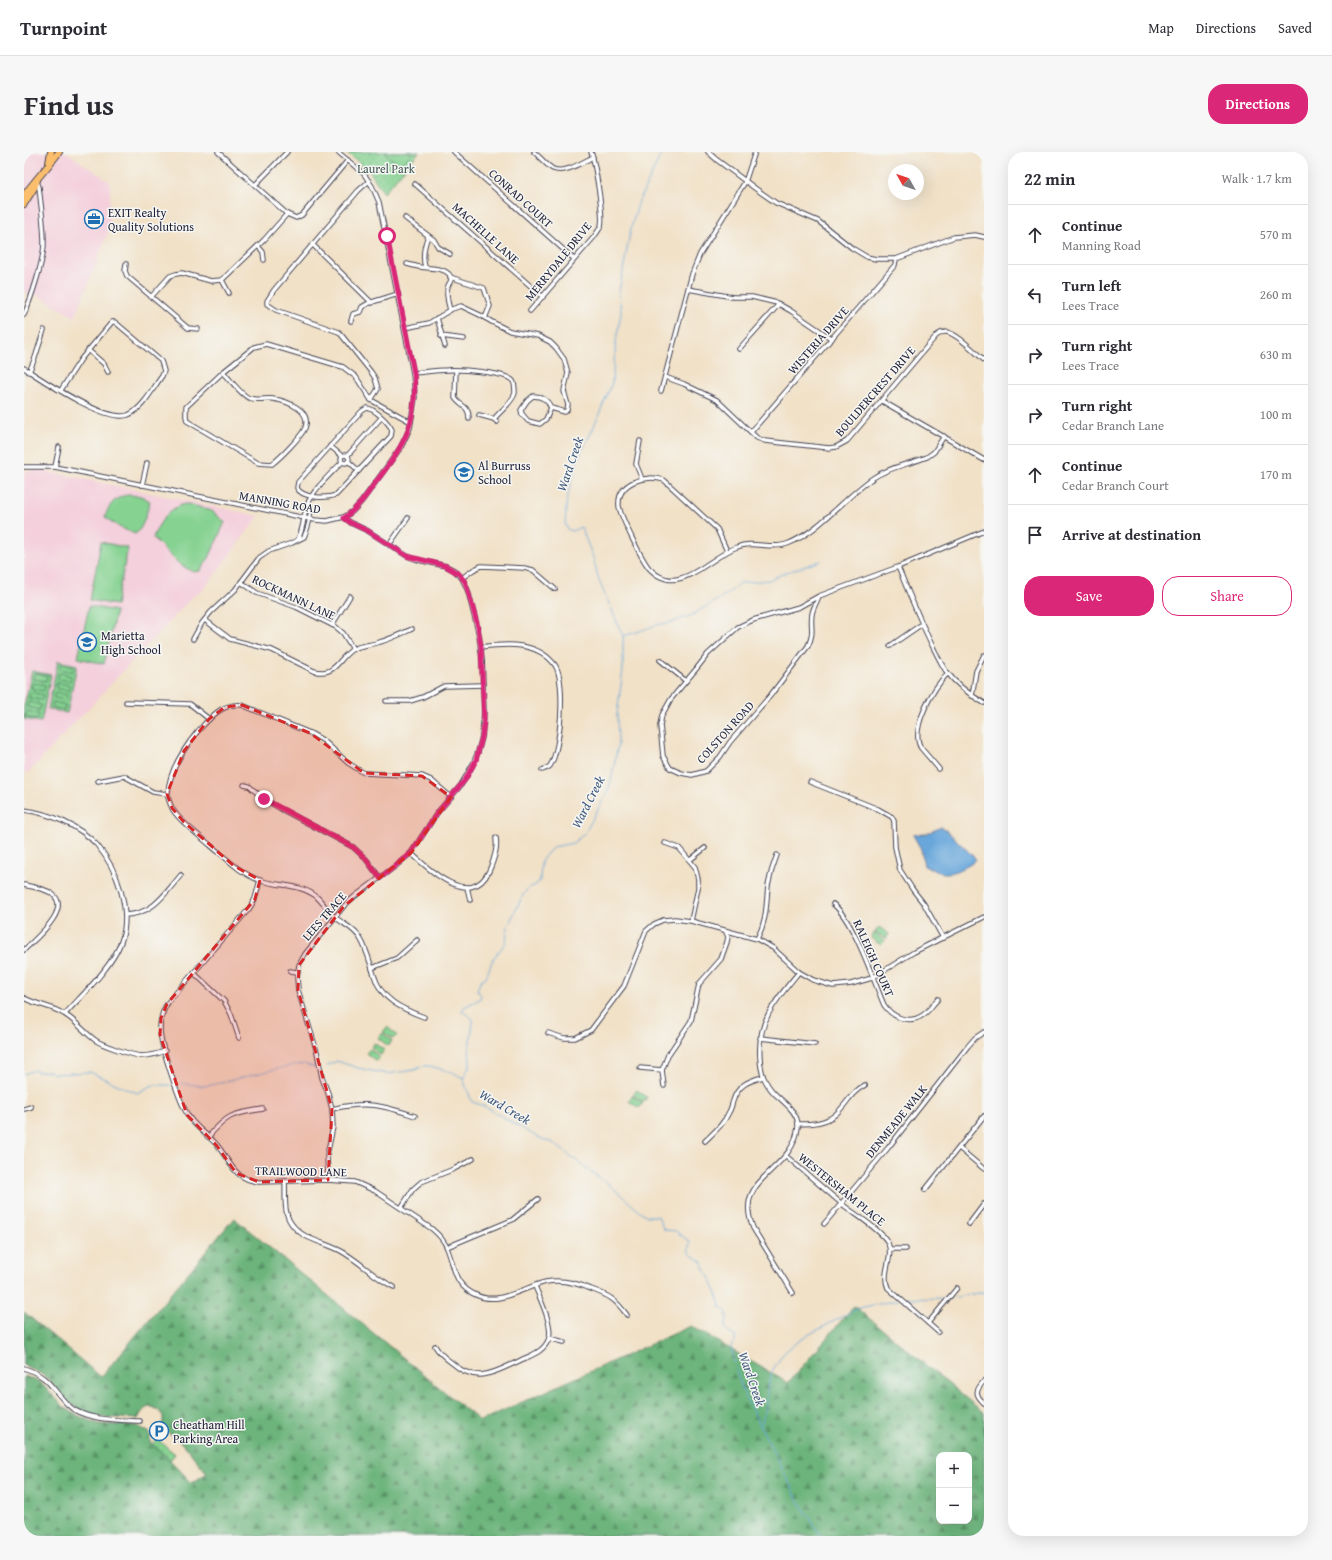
<!DOCTYPE html>
<meta charset="utf-8">
<style>
body{margin:0;font-family:"Gentium Book Plus",serif;background:#f7f7f7;color:#2b2b33}
.controls{position:absolute;right:12px;bottom:12px;display:grid;overflow:hidden;border-radius:8px;box-shadow:0 4px 16px #0002}
.controls button{width:36px;height:36px;display:grid;place-items:center;padding:0;border:0;border-bottom:1px solid #e1e1e2;background:#fff;color:#2b2b33;font:20px sans-serif}
.compass{position:absolute;left:864px;top:12px;width:36px;height:36px;border-radius:50%;background:#fff;box-shadow:0 4px 16px #0002;rotate:310deg}
.stop{position:absolute;width:12px;height:12px;margin:-9px;border:3px solid #db2777;border-radius:50%;background:#fff}
.stop.end{background:#db2777;border-color:#fff;box-shadow:0 1px 4px #0008}
.list{margin:0;padding:0;list-style:none}
h2{display:flex;justify-content:space-between;align-items:center;height:52px;margin:0;padding:0 16px;font-size:17px}
h2 small{font-size:13px;font-weight:400;color:#7c7c81}
.list li{display:grid;grid-template-columns:26px 1fr auto;gap:12px;align-items:center;box-sizing:border-box;height:60px;padding:0 16px;border-top:1px solid #e1e1e2}
.list b{display:block;font-size:15px;white-space:nowrap}
.list p{margin:0;font-size:13px;white-space:nowrap;color:#7c7c81}
.list em{font-size:13px;font-style:normal;color:#7c7c81}
.actions{display:flex;gap:8px;padding:12px 16px}
.actions a{flex:1;padding:9px 0;border:1px solid #db2777;border-radius:16px;text-align:center;font-size:14px;color:#db2777}
.actions .main{background:#db2777;color:#fff}
.icon{flex:none;width:22px;height:22px;fill:none;stroke:currentColor;stroke-width:2;stroke-linecap:round;stroke-linejoin:round}
.map{position:relative;flex:none;width:960px;height:1384px;overflow:hidden;border-radius:16px}
header{display:flex;align-items:center;gap:24px;box-sizing:border-box;height:56px;padding:0 20px;background:#fff;border-bottom:1px solid #e1e1e2}
header strong{font-size:19px}
nav{display:flex;gap:22px;margin-inline-start:auto;font-size:14px}
.intro{display:flex;align-items:center;justify-content:space-between;box-sizing:border-box;height:96px;padding:0 24px}
h1{margin:0;font-size:28px}
.button{padding:10px 18px;border-radius:16px;background:#db2777;color:#fff;font-size:14px;font-weight:700}
main{display:flex;gap:24px;padding:0 24px}
aside{flex:1;background:#fff;border-radius:16px;box-shadow:0 4px 16px #0002}
.map>svg:first-child{display:block}
.built{fill:#f4cfdc}
.grass{fill:url(#grass-dots);stroke:#547a66}
.forest{fill:url(#forest-firs);stroke:#476b5b;fill-rule:evenodd}
.pitch{fill:#85d291;stroke:#547a66}
.water{fill:#69a7db;stroke:#46648b}
.lines{fill:none;stroke-linecap:round;stroke-linejoin:round}
.stream{stroke:#69a7db;stroke-width:1}
.minor-casing{stroke:#413f50;stroke-width:5.5}
.trunk-casing{stroke:#413f50;stroke-width:8}
.minor{stroke:#fff;stroke-width:3.5}
.trunk{stroke:#fabe6d;stroke-width:6}
.route{stroke:#db2777;stroke-width:5}
.marked{fill:#d62828;fill-opacity:0.2;stroke:#d62828;stroke-width:3;stroke-dasharray:8 5;stroke-linejoin:round}
.labels{text-anchor:middle;dominant-baseline:central;stroke-width:3;stroke-linejoin:round;paint-order:stroke}
.park-label{font-size:12px;fill:#405755;stroke:#f6f6f2}
.street-label{font-size:12px;fill:#22223b;stroke:#f6f6f2}
.poi-label{font-size:12px;fill:#22223b;stroke:#f6f6f2;text-anchor:start}
.water-label{font-size:13px;font-style:italic;fill:#3e577b;stroke:#f6f6f2}
</style>
<header>
<strong>Turnpoint</strong>
<nav><a>Map</a><a>Directions</a><a>Saved</a></nav>
</header>
<div class="intro"><h1>Find us</h1><a class="button">Directions</a></div>
<main>
<div class="map">
<svg width="960" height="1384" viewBox="0 0 960 1384">
<defs>
<pattern id="grass-dots" width="8" height="8" patternUnits="userSpaceOnUse"><rect width="8" height="8" fill="#85d291"/><path d="M2 2h.1M6 6h.1" fill="none" stroke="#73b47e" stroke-width="1.8" stroke-linecap="round"/></pattern>
<pattern id="forest-firs" width="22" height="20" patternUnits="userSpaceOnUse"><rect width="22" height="20" fill="#6cb47b"/><path d="M5 1l3.5 6h-7zM16 11l3.5 6h-7z" fill="#589266"/></pattern>
</defs>
<rect width="100%" height="100%" fill="#f6f6f2"/>
<filter id="ink" filterUnits="userSpaceOnUse"><feTurbulence type="fractalNoise" baseFrequency=".025" numOctaves="2"/><feDisplacementMap in="SourceGraphic" scale="8" xChannelSelector="R" yChannelSelector="G"/><feConvolveMatrix kernelMatrix="1 2 1 2 8 2 1 2 1" color-interpolation-filters="sRGB"/></filter>
<filter id="wash" filterUnits="userSpaceOnUse"><feTurbulence type="fractalNoise" baseFrequency=".012" numOctaves="4" result="noise"/><feDisplacementMap in="SourceGraphic" scale="16" xChannelSelector="R" yChannelSelector="G"/><feGaussianBlur stdDeviation="0.9" result="paint"/><feColorMatrix in="noise" values="0 0 0 0 0 0 0 0 0 0 0 0 0 0 0 0 0 1.4 0 .05"/><feComposite in="paint" operator="in"/></filter>
<g filter="url(#wash)">
<rect width="100%" height="100%" fill="#f1e1c7"/>
<!-- built -->
<g class="built">
<path d="M0 0H42L86 30V75L51 165 11 142 0 141Z"/>
<path d="M12 318 45 324 235 364 179 438 169 444 4 621 0 620V320Z"/>
</g>
<!-- grass -->
<g class="grass">
<path d="M322 0H395L360 41 345 19Z"/>
<path d="M34 509 53 513 43 561 24 557Z"/>
<path d="M8 519 27 523 17 570 0 567V555Z"/>
<path d="M133 1287 151 1302 146 1308 128 1292Z"/>
</g>
<!-- forest -->
<path class="forest" d="M210 1066 456 1269 667 1174 764 1231 830 1154 960 1261V1384H0V1224L16 1230 41 1256 55 1264 75 1272 114 1274 126 1281V1290L146 1308 168 1331 183 1321 160 1293 136 1274 139 1270V1264C130 1251 121 1252 114 1267L73 1265 60 1259 47 1252 21 1224 0 1213V1160L77 1225ZM915 1303H945V1369H915Z"/>
<!-- pitch -->
<g class="pitch">
<path d="M362 0H387L388 1 376 14 361 1Z"/>
<path d="M103 343 117 344 126 349C123 359 119 378 111 382L95 375 81 365C84 354 91 345 103 343Z"/>
<path d="M165 352 188 359 201 370 185 406 176 419 169 420 154 411 129 386C134 371 148 351 165 352Z"/>
<path d="M77 390 104 396 92 453 66 448Z"/>
<path d="M65 454 92 459 80 512 54 506Z"/>
<path d="M37 512 49 514 48 520 36 517Z"/>
<path d="M11 521 23 524 22 529 9 527Z"/>
<path d="M35 521 47 524 46 529 34 527Z"/>
<path d="M9 531 21 533 20 539 7 536Z"/>
<path d="M33 531 45 533 44 539 32 536Z"/>
<path d="M7 540 19 543 18 548 5 546Z"/>
<path d="M31 540 43 543 42 548 30 546Z"/>
<path d="M5 550 17 553 16 558 3 555Z"/>
<path d="M29 550 41 553 40 558 28 555Z"/>
<path d="M3 559 15 562 14 567 1 565Z"/>
<path d="M855 775 865 782 862 787 851 780Z"/>
<path d="M850 781 861 789 857 793 847 786Z"/>
<path d="M363 875 373 883 369 887 359 880Z"/>
<path d="M358 881 368 889 364 894 354 886Z"/>
<path d="M350 891 360 898 357 903 347 895Z"/>
<path d="M346 897 356 905 352 909 342 901Z"/>
<path d="M613 938 623 945 620 950 609 943Z"/>
<path d="M608 944 619 951 615 956 605 949Z"/>
</g>
<!-- water -->
<path class="water" d="M917 675 922 678 952 707C949 713 928 722 921 721 914 721 906 716 900 714L897 697 889 683 902 682Z"/>
<g class="lines">
<!-- stream -->
<g class="stream">
<path d="M638 0 615 49 607 76 595 140 597 161 592 189 588 231 568 279 554 307 543 345 541 372 543 377 548 379 557 375 569 405 575 429 599 484V518L593 562 594 592 587 629 584 639 561 681 549 691 529 695 520 705 517 710 516 728 512 733 504 736 499 743 484 774 482 790 469 807 462 825 457 828 453 838 457 843 456 847 440 855 438 859 449 867V871L445 895 446 913 439 927 448 950 458 953 513 985 529 991 588 1035 614 1058 623 1064H634L639 1076 641 1078 652 1079 666 1090C662 1105 668 1102 677 1109 684 1124 694 1139 696 1155 706 1159 703 1166 701 1175L705 1181 711 1184V1189L707 1194 714 1225 722 1246 773 1346 797 1384"/>
<path d="M599 484 619 478 632 473 649 470 668 463 703 442 717 431 745 428 763 420 797 409"/>
<path d="M303 914 313 909 334 916 363 922 390 918 400 914H406L428 920 439 926"/>
<path d="M0 922 11 918 14 920 25 919 30 922 66 920 85 929 113 941 129 933H147"/>
<path d="M157 931 178 934 187 933 269 913 280 912 290 915"/>
<path d="M927 1146 960 1140"/>
<path d="M879 1147 922 1146"/>
<path d="M737 1273 743 1251V1238L748 1219 759 1202 769 1193 784 1183 835 1156 874 1148"/>
</g>
</g>
</g>
<g filter="url(#ink)">
<g class="lines">
<!-- minor casing -->
<g class="minor-casing">
<g id="minor">
<path d="M194 0 263 62 272 66 278 63 324 8"/>
<path d="M430 0 550 107"/>
<path d="M510 0C516 5 522 13 529 17 541 22 559 10 569 5"/>
<path d="M684 0 693 8 732 37 752 51 794 69 828 96 843 105 852 107H872L930 85 951 83 960 85"/>
<path d="M345 29 334 39 250 138 243 149V152L252 158 315 180 347 220 351 226 354 237 347 248"/>
<path d="M391 32 519 145"/>
<path d="M231 33 263 0"/>
<path d="M381 66 410 88 414 95 426 102"/>
<path d="M289 93 348 151"/>
<path d="M234 94 239 100 240 108"/>
<path d="M102 112 101 119 103 124 164 176 174 177"/>
<path d="M383 112C387 113 391 114 395 115 403 116 428 115 427 128 426 131 425 131 424 134 421 141 424 151 426 158"/>
<path d="M401 115C398 104 400 94 404 84"/>
<path d="M426 125 460 136 466 154 461 166"/>
<path d="M198 128 205 141"/>
<path d="M664 137 709 145H728L753 151 767 159 808 187"/>
<path d="M127 145 146 124 152 122 158 121 187 129 198 128 240 88 263 62"/>
<path d="M506 159 570 85C572 82 575 78 577 74 580 64 571 11 567 0"/>
<path d="M0 163C7 147 20 108 20 91 20 73 17 54 15 35L13 29"/>
<path d="M413 166 421 194"/>
<path d="M327 169 329 162 336 160 338 155 345 151 374 142"/>
<path d="M381 176 405 171 428 157 437 154 456 163 468 170 486 179 514 184 526 190 532 196 540 207 544 221 540 239 544 253 543 258 541 260 527 256"/>
<path d="M417 184 440 187"/>
<path d="M715 197 755 152"/>
<path d="M64 198 80 212 84 220"/>
<path d="M0 216C20 229 82 271 104 263 119 257 129 236 138 224L140 219 137 209 91 170H88L57 207 37 238"/>
<path d="M432 218 431 246C436 255 445 252 445 267"/>
<path d="M5 220 11 206 20 178"/>
<path d="M199 220C206 227 217 243 225 246 233 249 242 246 249 247 263 249 288 258 281 276 277 285 256 306 248 312L234 311 163 269 162 264V255Z"/>
<path d="M199 220 230 195 242 192 319 215 332 225 347 248 387 270"/>
<path d="M389 221C401 220 412 218 423 218 435 217 482 220 489 229 491 232 491 238 491 241 489 250 476 259 470 267L473 270"/>
<path d="M641 225 660 232 693 248 733 286 741 289 805 296 812 295 823 289 912 184C915 182 917 180 921 180 931 179 952 201 960 208"/>
<path d="M637 239 668 122 676 102 721 30 731 0"/>
<path d="M509 244C517 244 524 248 527 256L522 267 516 272 504 269 498 262 497 258 503 249Z"/>
<path d="M858 249 960 308"/>
<path d="M343 256C351 257 365 271 368 278L367 284 312 343C302 347 278 346 273 336L274 330 338 259Z"/>
<path d="M455 263 470 267"/>
<path d="M727 280 871 113 872 107"/>
<path d="M616 289 612 312 618 327"/>
<path d="M306 294 318 304"/>
<circle cx="321" cy="307" r="4"/>
<path d="M323 304 357 266"/>
<path d="M324 309 335 319"/>
<path d="M0 315H31L291 368 303 369 320 365 329 359 338 349 377 295 386 276 391 245 389 221 355 50 348 34 340 22 314 0"/>
<path d="M31 315 35 295"/>
<path d="M118 333 123 311"/>
<path d="M274 387C280 376 279 365 283 354 287 339 308 321 318 310"/>
<path d="M365 393 384 366"/>
<path d="M703 399 693 377 640 328C622 322 593 330 595 354 596 363 620 413 627 418 631 422 638 426 643 427 665 432 692 402 713 395 729 388 746 398 763 392 795 380 821 345 849 326 865 315 886 312 903 305L910 300 920 284"/>
<path d="M874 415C885 441 896 469 909 495 913 503 917 512 922 519 932 532 946 543 960 551"/>
<path d="M438 426 449 418 457 414 500 416 509 418 531 437"/>
<path d="M217 430 233 441 272 455 312 475 319 481 329 497"/>
<path d="M795 444C793 450 789 456 788 462 786 477 791 479 784 494L746 544 706 590 696 605 682 619 668 623 657 621 646 616 639 604 636 573 638 563 647 547 673 516 684 502 714 475 729 468 775 455 795 444 874 415 960 379"/>
<path d="M181 468 206 487 248 498 290 519C312 525 314 506 329 497 337 493 347 493 356 490 367 487 377 482 388 477"/>
<path d="M308 473 326 444"/>
<path d="M169 487 178 471 187 460 211 438 235 406 245 399 268 391 280 385C285 374 288 360 285 349"/>
<path d="M866 494 898 472"/>
<path d="M457 495C482 492 513 489 531 513 542 529 537 598 526 614 524 616 521 617 518 618"/>
<path d="M636 508 662 529"/>
<path d="M948 544 952 519 960 503"/>
<path d="M362 549H386L399 545 420 534 459 533"/>
<path d="M102 550 166 552 185 567"/>
<path d="M915 617 897 596C885 577 910 535 924 521"/>
<path d="M74 629 100 624 129 640 143 642"/>
<path d="M786 630 854 657 868 665 870 669 871 695 876 718 889 738 900 752 919 786"/>
<path d="M220 633 225 634 240 647 257 657 329 695 342 707 356 726"/>
<path d="M0 658C25 661 56 674 73 693 94 718 108 759 97 790 88 815 59 842 41 862"/>
<path d="M641 691 655 696 671 715 674 727V736L667 769"/>
<path d="M387 701C405 718 447 757 465 719 470 708 474 697 472 686"/>
<path d="M666 708 681 696"/>
<path d="M236 728 231 747 225 757 145 849C139 857 136 867 136 877 136 893 156 952 165 965 172 976 184 983 193 993 207 1010 209 1027 235 1030L304 1028 331 1030 351 1039 408 1077C414 1082 420 1088 423 1096 431 1115 429 1133 452 1143 475 1154 500 1135 522 1130 538 1127 553 1131 567 1137 586 1144 591 1147 603 1163"/>
<path d="M0 733C8 735 20 736 27 741 50 756 11 787 0 798"/>
<path d="M443 735 446 748"/>
<path d="M809 752C830 769 849 827 860 853 868 865 885 873 899 863 905 859 909 852 914 847"/>
<path d="M101 763C129 762 140 743 157 723"/>
<path d="M733 787C743 768 742 754 744 734 746 723 749 713 753 703"/>
<path d="M348 816 373 806 393 788"/>
<path d="M266 819 273 820"/>
<path d="M170 821 200 849 207 862 215 886"/>
<path d="M0 846C13 853 28 854 40 862 51 868 60 880 71 888 78 893 107 903 117 904 125 904 133 902 141 899"/>
<path d="M400 865C378 857 357 848 350 823 346 811 343 797 336 786 330 776 319 772 311 765 304 759 299 751 293 745 276 731 254 735 235 728 216 721 202 706 186 693 174 682 158 672 149 658 147 654 143 646 144 641 145 619 161 595 174 579 187 565 198 551 218 553L286 581 300 589 324 611 340 621 398 624 407 628 427 645"/>
<path d="M524 881 540 886H551L567 878 600 834 622 779 630 772 639 768 651 767 667 769 733 787 749 796 775 820 789 828 809 834 827 832 848 826 890 800 960 765"/>
<path d="M736 886 791 892"/>
<path d="M616 916 638 918"/>
<path d="M640 934 638 918 644 903 667 869 675 832 697 807 703 790 704 785 702 780"/>
<path d="M0 957 7 955"/>
<path d="M308 957C343 949 358 953 391 964"/>
<path d="M774 972C788 972 802 971 812 962 824 951 826 941 841 933"/>
<path d="M184 985C205 961 209 962 239 957"/>
<path d="M681 989C690 980 700 972 705 960 707 957 708 952 709 949 714 933 724 929 739 925"/>
<path d="M935 996 960 1017"/>
<path d="M762 1004C781 1020 799 1036 818 1052 829 1061 859 1079 864 1091 870 1106 857 1121 864 1136L914 1180"/>
<path d="M304 1028 303 1003 309 975 308 957 304 941 298 926 293 900 274 838 273 826 275 813 281 802 320 754 330 745 373 713 387 701 413 661 437 633 448 614 454 600 458 585 460 560 458 506 455 483 444 439 438 426 430 418 422 414 394 408 383 404 344 379 327 371 320 365"/>
<path d="M261 1029C262 1043 259 1060 267 1071 278 1088 301 1090 317 1099 337 1110 349 1125 370 1135"/>
<path d="M901 1038 960 964"/>
<path d="M377 1056 389 1037 397 1030 430 1017 449 1007"/>
<path d="M800 1072 864 996 944 894 951 886 960 880"/>
<path d="M945 1072 960 1052"/>
<path d="M423 1095 488 1068 514 1047"/>
<path d="M866 1097H882"/>
<path d="M769 1141 729 1076C708 1024 769 1021 774 975 775 960 759 950 750 941 740 930 737 921 736 906 733 868 753 847 775 820"/>
<path d="M904 1171 933 1136"/>
<path d="M525 1186 540 1190"/>
<path d="M411 1194C415 1201 421 1206 428 1211 453 1233 471 1220 497 1208 508 1203 521 1199 525 1186 529 1173 516 1147 511 1134"/>
<path d="M0 1216C26 1225 27 1236 44 1253 60 1269 95 1268 116 1269"/>
<path d="M960 1229C952 1238 950 1242 960 1251"/>
</g>
</g>
<!-- trunk casing -->
<g class="trunk-casing">
<g id="trunk">
<path d="M25 11 27 0"/>
<path d="M0 44C10 29 24 15 35 0"/>
<path d="M0 52 10 36 13 28"/>
</g>
</g>
<!-- minor -->
<use href="#minor" class="minor"/>
<!-- trunk -->
<use href="#trunk" class="trunk"/>
</g>
</g>
<g class="lines" filter="url(#ink)">
<!-- route -->
<path class="route" d="M240 647 329 695 342 707 356 726 387 701 413 661 441 628 452 608 458 585 460 568 457 495 454 475 444 439 441 430 435 422 422 414 383 404 344 379 327 371 320 366C333 357 342 344 351 331 381 293 394 271 390 221L363 84"/>
</g>
<!-- marked area -->
<path class="marked" d="M218 553 286 581 340 621 398 624 427 645 387 701 320 754 275 813 274 838 308 957 304 1028 235 1030 212 1021 193 994 163 963 136 883 137 866 143 852 231 747 236 728 210 714 160 670 148 656 143 642 160 599 185 567 201 555Z"/>
<!-- icons -->
<defs>
<g id="office-ring" transform="scale(1)"><circle r="9.5" fill="#f6f6f2" stroke="#1f6fb2" stroke-width="1.5"/><path d="M-6-3h4V-5.5h4V-3h4V5H-6ZM-1-4.5V-3h2v-1.5ZM-6 0V1H6V0Z" fill="#1f6fb2"/></g>
<g id="school-ring" transform="scale(1)"><circle r="9.5" fill="#f6f6f2" stroke="#1f6fb2" stroke-width="1.5"/><path d="M0-5L7-2L0 1L-7-2ZM-4 1L0 2.5L4 1V4Q0 6-4 4Z" fill="#1f6fb2"/></g>
<g id="parking-ring" transform="scale(1)"><circle r="9.5" fill="#f6f6f2" stroke="#1f6fb2" stroke-width="1.5"/><path d="M-3.5-5.5H1a3.5 3.5 0 0 1 0 7H-1V5.5H-3.5ZM-1-3.4V-.6H.8a1.4 1.4 0 0 0 0-2.8Z" fill="#1f6fb2"/></g>
</defs>
<g fill-rule="evenodd">
<use href="#office-ring" x="70" y="67"/>
<use href="#school-ring" x="440" y="320"/>
<use href="#school-ring" x="63" y="490"/>
<use href="#parking-ring" x="135" y="1279"/>
</g>
<g class="labels">
<!-- park labels -->
<g class="park-label">
<text x="362" y="16">Laurel Park</text>
</g>
<!-- street labels -->
<g class="street-label">
<text transform="translate(497 46) rotate(42)">CONRAD COURT</text>
<text transform="translate(462 81) rotate(42)">MACHELLE LANE</text>
<text transform="translate(534 109) rotate(-51)">MERRYDALE DRIVE</text>
<text transform="translate(794 188) rotate(-49)">WISTERIA DRIVE</text>
<text transform="translate(851 239) rotate(-49)">BOULDERCREST DRIVE</text>
<text transform="translate(256 350) rotate(10)">MANNING ROAD</text>
<text transform="translate(270 445) rotate(25)">ROCKMANN LANE</text>
<text transform="translate(701 580) rotate(-48)">COLSTON ROAD</text>
<text transform="translate(300 764) rotate(-49)">LEES TRACE</text>
<text transform="translate(850 806) rotate(66)">RALEIGH COURT</text>
<text transform="translate(872 969) rotate(-51)">DENMEADE WALK</text>
<text transform="translate(277 1019) rotate(1)">TRAILWOOD LANE</text>
<text transform="translate(818 1037) rotate(39)">WESTERSHAM PLACE</text>
</g>
<!-- poi labels -->
<g class="poi-label">
<text x="84" y="60">EXIT Realty<tspan x="84" dy="14">Quality Solutions</tspan></text>
<text x="454" y="313">Al Burruss<tspan x="454" dy="14">School</tspan></text>
<text x="77" y="483">Marietta<tspan x="77" dy="14">High School</tspan></text>
<text x="149" y="1272">Cheatham Hill<tspan x="149" dy="14">Parking Area</tspan></text>
</g>
<!-- water labels -->
<g class="water-label">
<text transform="translate(546 312) rotate(-71)">Ward Creek</text>
<text transform="translate(564 650) rotate(-63)">Ward Creek</text>
<text transform="translate(481 955) rotate(30)">Ward Creek</text>
<text transform="translate(728 1227) rotate(71)">Ward Creek</text>
</g>
</g>
</svg>
<div class="controls">
<button>+</button>
<button>−</button>
</div>
<svg class="compass" viewBox="-18 -18 36 36"><path d="M0-13l5 13h-10z" fill="#e53935"/><path d="M0 13l5-13h-10z" fill="#7c7c81"/></svg>
<div class="stop" style="left:363px;top:84px"></div>
<div class="stop end" style="left:240px;top:647px"></div>
</div>
<aside>
<h2>22 min<small>Walk · 1.7 km</small></h2>
<ul class="list">
<li><svg class="icon" aria-label="ahead" viewBox="0 0 24 24"><path d="M12 20V5M6 11l6-6 6 6"/></svg><div><b>Continue</b><p>Manning Road</p></div><em>570 m</em></li>
<li><svg class="icon" aria-label="left" viewBox="0 0 24 24"><path d="M17 20v-9H6M10 6l-5 5 5 5"/></svg><div><b>Turn left</b><p>Lees Trace</p></div><em>260 m</em></li>
<li><svg class="icon" aria-label="right" viewBox="0 0 24 24"><path d="M7 20v-9h11M14 6l5 5-5 5"/></svg><div><b>Turn right</b><p>Lees Trace</p></div><em>630 m</em></li>
<li><svg class="icon" aria-label="right" viewBox="0 0 24 24"><path d="M7 20v-9h11M14 6l5 5-5 5"/></svg><div><b>Turn right</b><p>Cedar Branch Lane</p></div><em>100 m</em></li>
<li><svg class="icon" aria-label="ahead" viewBox="0 0 24 24"><path d="M12 20V5M6 11l6-6 6 6"/></svg><div><b>Continue</b><p>Cedar Branch Court</p></div><em>170 m</em></li>
<li><svg class="icon" aria-label="arrive" viewBox="0 0 24 24"><path d="M6 21V4h12l-3 4 3 4H6"/></svg><div><b>Arrive at destination</b></div></li>
</ul>
<div class="actions"><a class="main">Save</a><a>Share</a></div>
</aside>
</main>
